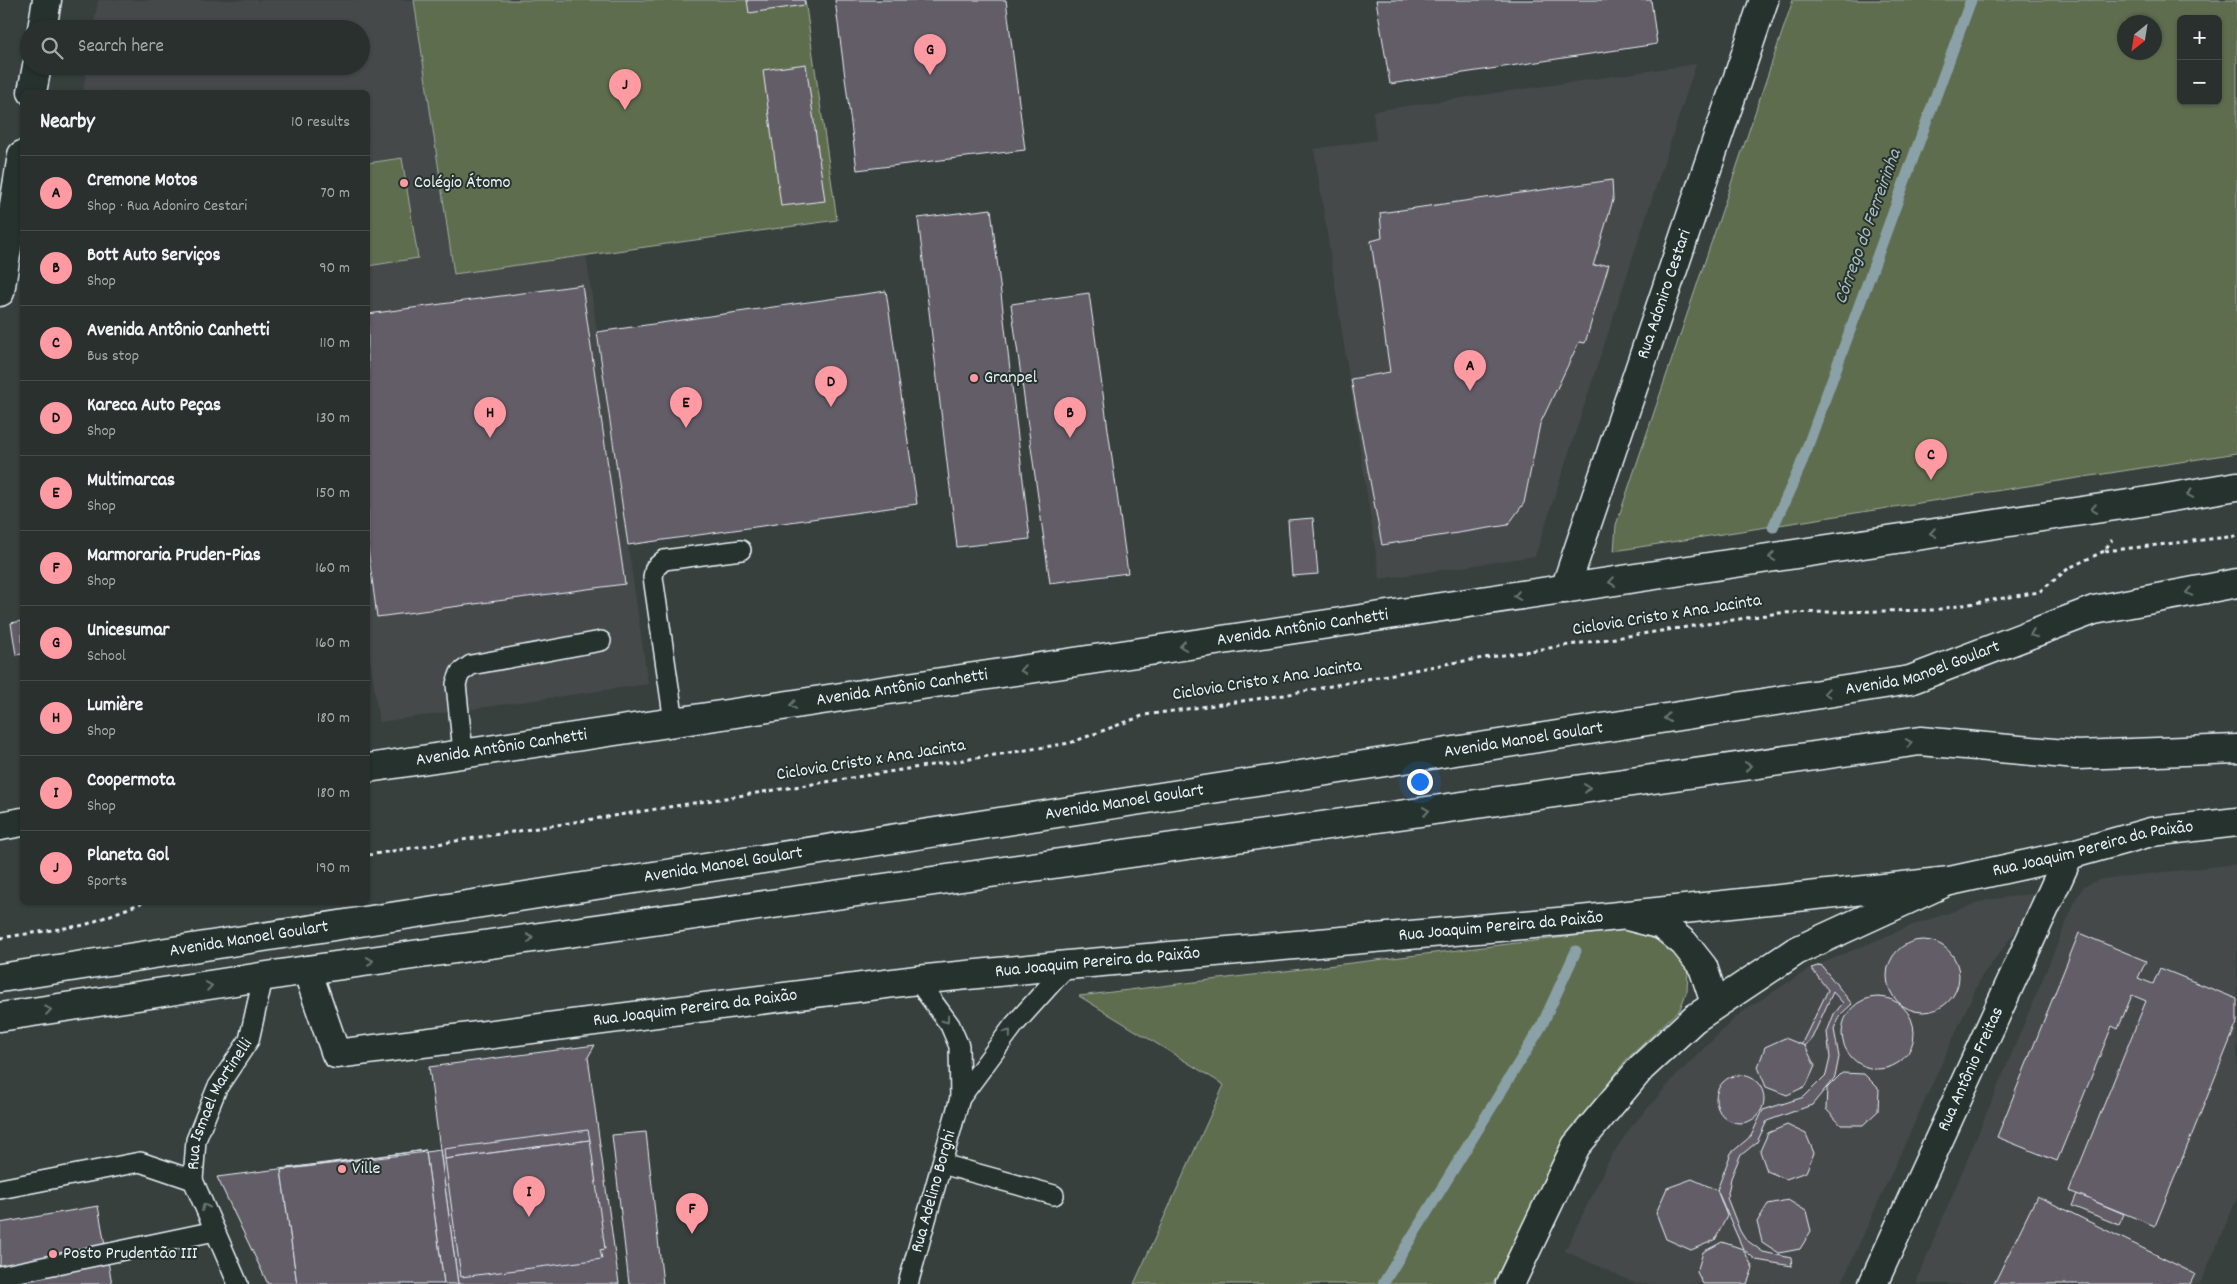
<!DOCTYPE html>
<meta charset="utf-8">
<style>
body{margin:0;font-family:Dekko,sans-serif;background:#323836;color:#f1f3f6}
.controls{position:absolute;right:15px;top:15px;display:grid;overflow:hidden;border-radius:8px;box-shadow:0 1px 4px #0004}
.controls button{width:45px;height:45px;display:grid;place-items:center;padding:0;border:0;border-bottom:1px solid #464b4a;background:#2a302e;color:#f1f3f6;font:25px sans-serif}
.compass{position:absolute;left:2117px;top:15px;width:45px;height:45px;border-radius:50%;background:#2a302e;box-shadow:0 1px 4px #0004;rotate:210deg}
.you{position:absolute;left:1419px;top:781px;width:18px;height:18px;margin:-12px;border:4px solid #fff;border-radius:50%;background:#1a73e8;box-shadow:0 0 0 8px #1a73e833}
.badge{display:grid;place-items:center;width:32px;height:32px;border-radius:50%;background:#ff9aa2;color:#111;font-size:16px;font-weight:700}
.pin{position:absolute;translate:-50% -41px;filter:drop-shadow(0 1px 2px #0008)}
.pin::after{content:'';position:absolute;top:26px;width:18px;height:15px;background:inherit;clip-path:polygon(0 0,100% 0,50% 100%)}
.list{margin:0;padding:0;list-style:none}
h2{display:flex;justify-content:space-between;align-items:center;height:65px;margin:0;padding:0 20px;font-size:21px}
h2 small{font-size:16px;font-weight:400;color:#a5a9aa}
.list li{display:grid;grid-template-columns:32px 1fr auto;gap:15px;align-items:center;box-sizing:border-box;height:75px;padding:0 20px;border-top:1px solid #464b4a}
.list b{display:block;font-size:19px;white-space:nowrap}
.list p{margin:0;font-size:16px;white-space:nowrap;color:#a5a9aa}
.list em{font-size:16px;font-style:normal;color:#a5a9aa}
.icon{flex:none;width:28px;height:28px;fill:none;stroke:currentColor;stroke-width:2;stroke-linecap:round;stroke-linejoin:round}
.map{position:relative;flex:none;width:2237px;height:1284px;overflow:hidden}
.search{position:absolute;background:#2a302e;box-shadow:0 1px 4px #0004;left:20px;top:20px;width:350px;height:55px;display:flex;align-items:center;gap:12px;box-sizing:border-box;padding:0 18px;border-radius:28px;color:#a5a9aa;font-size:19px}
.panel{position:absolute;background:#2a302e;box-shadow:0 1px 4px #0004;left:20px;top:90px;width:350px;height:815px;border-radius:8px}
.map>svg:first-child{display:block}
.built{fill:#45494a}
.green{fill:#5e6d4f;stroke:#a3afa4;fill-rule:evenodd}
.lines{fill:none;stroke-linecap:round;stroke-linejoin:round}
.stream{stroke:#89a1a7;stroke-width:11}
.building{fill:#635d67;stroke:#e8f1f8}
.service-casing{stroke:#e8f1f8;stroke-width:22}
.minor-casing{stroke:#e8f1f8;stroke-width:31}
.tertiary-casing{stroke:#e8f1f8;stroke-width:31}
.secondary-casing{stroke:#e8f1f8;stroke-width:31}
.path{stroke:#e8f1f8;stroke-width:3;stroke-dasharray:4 4;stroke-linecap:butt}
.service{stroke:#26332d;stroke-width:19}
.minor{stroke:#26332d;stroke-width:28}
.tertiary{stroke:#26332d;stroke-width:28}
.secondary{stroke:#26332d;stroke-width:28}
.oneway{stroke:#6a7674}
.poi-dot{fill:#ff9aa2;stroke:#26332d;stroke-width:2}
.labels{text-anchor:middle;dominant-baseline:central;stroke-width:4;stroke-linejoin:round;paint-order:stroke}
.poi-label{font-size:18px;fill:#e8f1f8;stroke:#26332d;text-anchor:start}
.street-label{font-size:18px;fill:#e8f1f8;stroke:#26332d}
.water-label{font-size:19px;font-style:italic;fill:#a9bbc2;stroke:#26332d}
</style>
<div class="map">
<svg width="2237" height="1284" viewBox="0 0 2237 1284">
<rect width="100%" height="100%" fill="#38403e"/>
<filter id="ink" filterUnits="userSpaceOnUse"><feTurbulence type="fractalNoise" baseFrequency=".02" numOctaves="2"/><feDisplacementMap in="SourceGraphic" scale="10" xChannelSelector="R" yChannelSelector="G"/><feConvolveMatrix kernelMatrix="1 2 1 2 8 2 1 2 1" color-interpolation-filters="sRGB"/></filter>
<g filter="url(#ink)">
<!-- built -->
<g class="built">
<path d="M98 0H414L454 274 586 256 648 684 379 722 368 643V92H83L87 66H361V29H93Z"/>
<path d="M1696 64 1535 556 1380 579 1314 149 1376 140 1373 111Z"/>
<path d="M2237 864V1198L2200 1284H1917L1919 1275 2077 897 2084 886 2102 879Z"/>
<path d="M2046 892 1981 977 1841 1284H1637L1565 1251 1610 1158 1632 1126 1674 1078 1736 1017 1751 1006 1811 968 1913 925 1987 900Z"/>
</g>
<!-- green -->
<g class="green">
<path d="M414 0H805L837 220 454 274Z"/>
<path d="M1793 0H2237V453L1614 551 1616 525ZM2181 19H2218V101H2181ZM2154 22V52H2124V22Z"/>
<path d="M402 158 418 258 368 266V163Z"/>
<path d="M1632 929 1668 945 1688 971 1687 991 1680 1009 1625 1061 1564 1147 1493 1284H1134L1224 1085 1079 996Z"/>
</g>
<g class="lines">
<!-- stream -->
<g class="stream">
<path d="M1773 527 1800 467 1971 0"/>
<path d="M1383 1284 1542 1025 1576 951"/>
</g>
</g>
<!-- building -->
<g class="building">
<path d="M747 0H804L805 5 749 13Z"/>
<path d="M835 0H1006L1025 150 857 170Z"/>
<path d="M1376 0H1651L1657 44 1390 84Z"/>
<path d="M806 64 825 201 781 206 763 70Z"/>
<path d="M1612 180 1613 200 1593 266 1609 264 1585 343 1579 342 1540 424 1524 503 1508 525 1382 545 1351 379 1390 372 1371 241 1382 238 1380 213Z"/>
<path d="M991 209 1030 539 957 547 918 218Z"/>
<path d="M582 285 625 584 377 617 368 548V314Z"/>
<path d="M886 291 917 504 628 545 597 332Z"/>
<path d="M1089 293 1128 573 1050 583 1011 304Z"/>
<path d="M1313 518 1318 574 1292 576 1288 520Z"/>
<path d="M22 621V654L16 655 11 623Z"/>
<path d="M2079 933 2146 961 2138 978 2153 984 2160 968 2237 999V1023L2155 1226 2069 1191 2146 1001 2132 995 2118 1029 2112 1026 2057 1161 1997 1137Z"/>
<circle cx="1923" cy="976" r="36"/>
<path d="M1821 965 1852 1004 1839 1016 1834 1029 1839 1057 1835 1077 1812 1105 1767 1121 1757 1142 1740 1156 1731 1178 1727 1198 1740 1231 1745 1239 1763 1252 1791 1258 1792 1266 1756 1260 1743 1249 1717 1190 1731 1153 1751 1136 1763 1110 1804 1097 1826 1075 1830 1058 1827 1032 1834 1014 1843 1003 1833 992 1812 1038 1805 1046 1801 1045 1828 990 1811 968Z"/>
<circle cx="1878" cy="1033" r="36"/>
<path d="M1785 1038 1805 1046 1815 1066 1806 1086 1787 1095 1766 1087 1758 1067 1765 1047Z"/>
<path d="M595 1045 588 1057 619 1284H458L429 1067Z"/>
<path d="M1842 1073 1864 1074 1879 1089 1878 1111 1863 1125H1841L1826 1109 1827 1088Z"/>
<circle cx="1740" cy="1099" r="24"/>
<path d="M1787 1125 1806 1134 1814 1153 1806 1172 1786 1179 1767 1171 1760 1151 1768 1133Z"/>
<path d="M588 1130 590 1140 445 1159 444 1149Z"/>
<path d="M646 1132 663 1284H629L612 1135Z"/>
<path d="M590 1140 605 1249 600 1250 602 1259 461 1277 445 1159Z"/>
<path d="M426 1150 281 1170 297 1284H268L217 1177Z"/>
<path d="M440 1150 458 1284H444L426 1152Z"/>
<path d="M426 1152 444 1284H297L281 1170Z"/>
<path d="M1692 1179 1717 1190 1727 1216 1715 1240 1691 1250 1666 1239 1656 1213 1667 1188Z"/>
<path d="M2077 1194 2124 1214 2119 1225 2072 1206Z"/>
<path d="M2037 1196 2195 1274 2190 1284H1994Z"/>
<path d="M1788 1200 1806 1211 1811 1231 1800 1249 1779 1253 1762 1242 1757 1222 1768 1204Z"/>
<path d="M98 1206 112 1284H0V1223Z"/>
<path d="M1722 1242 1743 1249 1753 1268 1747 1284H1703L1697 1272 1703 1252Z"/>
</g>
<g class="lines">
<!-- service casing -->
<g class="service-casing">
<g id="service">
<path d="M674 722 653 577 655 568 664 560 741 550"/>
<path d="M463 752 456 684 460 673 471 665 601 641"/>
<path d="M917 980 950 1025 959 1046 960 1098 1014 1025 1068 965"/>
<path d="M942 1164 1054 1195"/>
<path d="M0 1189 140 1162 193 1180"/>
<path d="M0 1276 215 1231"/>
<path id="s1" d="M238 1284 193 1180 196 1140 217 1088 249 1040 263 978"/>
<path id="s2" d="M908 1284 960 1098"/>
</g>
</g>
<!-- minor casing -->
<g class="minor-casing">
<g id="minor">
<path d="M42 29 47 0"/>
<path d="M32 92 37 66"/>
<path d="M0 292 22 155"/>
<path id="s3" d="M1565 589 1764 0"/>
<path d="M1627 916 1662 925 1684 943 1703 967 1715 1003"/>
<path d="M1510 1284 1576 1146 1641 1068 1694 1019 1796 951 1944 883"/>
<path id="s4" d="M1873 1284 2069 855"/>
</g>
</g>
<!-- tertiary casing -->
<g class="tertiary-casing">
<g id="tertiary">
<path id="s5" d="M368 768 2142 502 2237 486"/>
<path d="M0 826 22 822"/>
<path id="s6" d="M307 970 336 1054 917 980 1068 965 1580 920 1950 881 2069 855 2151 832 2237 822"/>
</g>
</g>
<!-- secondary casing -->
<g class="secondary-casing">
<g id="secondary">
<path id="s7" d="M0 978 1910 680 2094 610 2237 583"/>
<path d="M0 1017 307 970 1920 741 2077 755 2237 749"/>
</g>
</g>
<!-- path -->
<g class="path">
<path d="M2105 551 2237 536"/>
<path d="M368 855 1070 743 1145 715 1284 695 1451 663 1779 613 1934 610 2039 592 2069 568 2104 551 2112 540"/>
<path d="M0 938 85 925 144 902"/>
</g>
<!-- service -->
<use href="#service" class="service"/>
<!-- minor -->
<use href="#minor" class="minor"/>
<!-- tertiary -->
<use href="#tertiary" class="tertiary"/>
<!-- secondary -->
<use href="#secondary" class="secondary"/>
</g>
<!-- one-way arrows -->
<defs><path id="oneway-chevron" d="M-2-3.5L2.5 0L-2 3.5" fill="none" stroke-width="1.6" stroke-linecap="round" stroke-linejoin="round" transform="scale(1.25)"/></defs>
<g class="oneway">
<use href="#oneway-chevron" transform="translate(2190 494) rotate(170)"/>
<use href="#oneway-chevron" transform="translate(2094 509) rotate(172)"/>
<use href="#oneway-chevron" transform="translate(1933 533) rotate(171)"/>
<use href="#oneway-chevron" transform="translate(1772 557) rotate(171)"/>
<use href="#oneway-chevron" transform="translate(1612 582) rotate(171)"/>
<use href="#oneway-chevron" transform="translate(2189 592) rotate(169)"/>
<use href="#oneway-chevron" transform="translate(1517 596) rotate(171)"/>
<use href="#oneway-chevron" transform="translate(2033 634) rotate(159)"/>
<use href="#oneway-chevron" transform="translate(1183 646) rotate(171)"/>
<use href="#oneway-chevron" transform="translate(1023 670) rotate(171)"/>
<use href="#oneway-chevron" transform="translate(1827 693) rotate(171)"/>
<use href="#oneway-chevron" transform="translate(793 705) rotate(171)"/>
<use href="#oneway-chevron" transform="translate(1667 718) rotate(171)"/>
<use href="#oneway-chevron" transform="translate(1909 743) rotate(-8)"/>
<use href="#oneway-chevron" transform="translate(1748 766) rotate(-8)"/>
<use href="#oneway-chevron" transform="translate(1587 788) rotate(-8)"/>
<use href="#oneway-chevron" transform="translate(1426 811) rotate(-8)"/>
<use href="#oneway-chevron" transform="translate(530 938) rotate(-8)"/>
<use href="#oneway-chevron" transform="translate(370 961) rotate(-8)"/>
<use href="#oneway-chevron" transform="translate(209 986) rotate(-8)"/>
<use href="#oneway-chevron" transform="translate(48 1010) rotate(-8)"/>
<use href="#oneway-chevron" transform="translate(946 1020) rotate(55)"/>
<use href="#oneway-chevron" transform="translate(1008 1033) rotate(-51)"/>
<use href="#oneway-chevron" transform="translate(205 1207) rotate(-114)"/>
</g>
</g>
<!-- markers -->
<g class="poi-dot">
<circle cx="404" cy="183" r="5"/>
<circle cx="974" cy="378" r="5"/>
<circle cx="342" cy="1169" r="5"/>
<circle cx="53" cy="1254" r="5"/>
</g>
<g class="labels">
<!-- poi labels -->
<g class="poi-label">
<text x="414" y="183">Colégio Átomo</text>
<text x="984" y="378">Granpel</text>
<text x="352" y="1169">Ville</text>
<text x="63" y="1254">Posto Prudentão III</text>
</g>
<!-- street labels -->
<g class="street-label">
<text stroke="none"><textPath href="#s3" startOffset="311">Rua Adoniro Cestari</textPath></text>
<text transform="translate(1667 616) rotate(-9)">Ciclovia Cristo x Ana Jacinta</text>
<text stroke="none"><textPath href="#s5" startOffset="945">Avenida Antônio Canhetti</textPath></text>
<text stroke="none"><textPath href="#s7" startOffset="1948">Avenida Manoel Goulart</textPath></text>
<text transform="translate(1267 681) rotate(-9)">Ciclovia Cristo x Ana Jacinta</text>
<text stroke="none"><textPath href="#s5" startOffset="540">Avenida Antônio Canhetti</textPath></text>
<text stroke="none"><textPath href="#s7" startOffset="1542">Avenida Manoel Goulart</textPath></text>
<text stroke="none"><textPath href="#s5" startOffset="135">Avenida Antônio Canhetti</textPath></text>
<text transform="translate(871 761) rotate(-9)">Ciclovia Cristo x Ana Jacinta</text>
<text stroke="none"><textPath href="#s7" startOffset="1138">Avenida Manoel Goulart</textPath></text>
<text stroke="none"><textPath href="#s6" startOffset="1859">Rua Joaquim Pereira da Paixão</textPath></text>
<text stroke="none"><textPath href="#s7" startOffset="732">Avenida Manoel Goulart</textPath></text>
<text stroke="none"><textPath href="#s6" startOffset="1261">Rua Joaquim Pereira da Paixão</textPath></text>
<text stroke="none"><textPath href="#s7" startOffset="252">Avenida Manoel Goulart</textPath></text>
<text stroke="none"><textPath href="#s6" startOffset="856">Rua Joaquim Pereira da Paixão</textPath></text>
<text stroke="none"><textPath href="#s6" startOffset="451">Rua Joaquim Pereira da Paixão</textPath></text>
<text stroke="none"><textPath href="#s4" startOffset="236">Rua Antônio Freitas</textPath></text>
<text stroke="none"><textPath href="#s1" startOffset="195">Rua Ismael Martinelli</textPath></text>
<text stroke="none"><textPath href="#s2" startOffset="96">Rua Adelino Borghi</textPath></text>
</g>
<!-- water labels -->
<g class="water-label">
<text transform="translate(1869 227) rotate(-70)">Córrego do Ferreirinha</text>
</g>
</g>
</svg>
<div class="controls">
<button>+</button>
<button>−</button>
</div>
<svg class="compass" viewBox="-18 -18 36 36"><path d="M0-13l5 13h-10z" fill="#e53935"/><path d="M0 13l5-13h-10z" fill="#a5a9aa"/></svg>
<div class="you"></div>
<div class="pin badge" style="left:1470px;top:391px">A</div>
<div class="pin badge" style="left:1070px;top:438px">B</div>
<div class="pin badge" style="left:1931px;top:480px">C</div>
<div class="pin badge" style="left:831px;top:407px">D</div>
<div class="pin badge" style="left:686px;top:428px">E</div>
<div class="pin badge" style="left:692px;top:1234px">F</div>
<div class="pin badge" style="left:930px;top:75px">G</div>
<div class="pin badge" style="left:490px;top:438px">H</div>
<div class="pin badge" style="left:529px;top:1217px">I</div>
<div class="pin badge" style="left:625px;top:110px">J</div>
<div class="search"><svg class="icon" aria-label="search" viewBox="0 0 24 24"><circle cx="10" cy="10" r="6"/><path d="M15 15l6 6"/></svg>Search here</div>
<section class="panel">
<h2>Nearby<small>10 results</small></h2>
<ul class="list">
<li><span class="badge">A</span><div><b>Cremone Motos</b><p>Shop · Rua Adoniro Cestari</p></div><em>70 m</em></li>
<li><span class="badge">B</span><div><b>Bott Auto Serviços</b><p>Shop</p></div><em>90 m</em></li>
<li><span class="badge">C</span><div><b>Avenida Antônio Canhetti</b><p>Bus stop</p></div><em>110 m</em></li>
<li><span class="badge">D</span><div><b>Kareca Auto Peças</b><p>Shop</p></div><em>130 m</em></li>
<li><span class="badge">E</span><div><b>Multimarcas</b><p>Shop</p></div><em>150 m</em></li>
<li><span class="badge">F</span><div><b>Marmoraria Pruden-Pias</b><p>Shop</p></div><em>160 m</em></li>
<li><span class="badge">G</span><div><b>Unicesumar</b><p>School</p></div><em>160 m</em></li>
<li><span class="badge">H</span><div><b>Lumière</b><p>Shop</p></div><em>180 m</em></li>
<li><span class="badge">I</span><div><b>Coopermota</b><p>Shop</p></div><em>180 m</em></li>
<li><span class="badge">J</span><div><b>Planeta Gol</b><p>Sports</p></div><em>190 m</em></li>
</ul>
</section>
</div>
